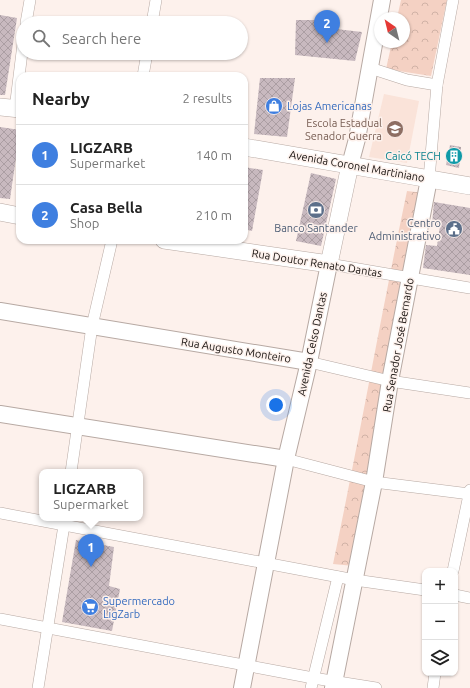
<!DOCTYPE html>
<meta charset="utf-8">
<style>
body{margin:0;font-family:Ubuntu,sans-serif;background:#f2f2f2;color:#222}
.controls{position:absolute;right:12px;bottom:12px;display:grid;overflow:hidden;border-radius:8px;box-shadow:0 1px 3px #0004}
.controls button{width:36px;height:36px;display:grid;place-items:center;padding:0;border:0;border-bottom:1px solid #e0e0e0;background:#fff;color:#222;font:20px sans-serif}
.compass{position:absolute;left:374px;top:12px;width:36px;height:36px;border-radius:50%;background:#fff;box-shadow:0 1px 3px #0004;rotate:325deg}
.you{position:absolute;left:276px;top:405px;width:14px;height:14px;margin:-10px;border:3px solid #fff;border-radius:50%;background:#1a73e8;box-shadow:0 0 0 6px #1a73e833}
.badge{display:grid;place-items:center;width:26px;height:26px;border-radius:50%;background:#1a73e8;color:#fff;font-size:13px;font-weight:700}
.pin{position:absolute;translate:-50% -33px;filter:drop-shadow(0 1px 2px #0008)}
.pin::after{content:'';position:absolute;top:21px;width:14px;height:12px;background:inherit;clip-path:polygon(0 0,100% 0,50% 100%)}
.popup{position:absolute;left:39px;top:469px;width:104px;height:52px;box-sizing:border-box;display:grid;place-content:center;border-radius:8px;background:#fff;filter:drop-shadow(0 1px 3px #0005);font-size:13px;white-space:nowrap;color:#767676}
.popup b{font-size:15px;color:#222}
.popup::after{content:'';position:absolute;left:50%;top:100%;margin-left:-8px;border:8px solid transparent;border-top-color:#fff}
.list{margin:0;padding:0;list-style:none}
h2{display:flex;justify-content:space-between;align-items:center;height:52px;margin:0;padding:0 16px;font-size:17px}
h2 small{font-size:13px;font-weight:400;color:#767676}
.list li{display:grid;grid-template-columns:26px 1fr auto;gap:12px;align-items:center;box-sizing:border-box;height:60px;padding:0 16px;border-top:1px solid #e0e0e0}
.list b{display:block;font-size:15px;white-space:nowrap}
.list p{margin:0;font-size:13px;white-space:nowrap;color:#767676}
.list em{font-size:13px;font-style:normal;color:#767676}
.icon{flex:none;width:22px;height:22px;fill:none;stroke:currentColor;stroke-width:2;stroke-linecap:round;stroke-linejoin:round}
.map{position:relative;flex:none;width:470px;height:688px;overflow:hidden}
.search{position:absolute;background:#fff;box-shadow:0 1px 3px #0004;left:16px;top:16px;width:232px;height:44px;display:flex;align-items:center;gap:10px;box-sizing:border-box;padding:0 14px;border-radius:22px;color:#767676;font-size:15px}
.panel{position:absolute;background:#fff;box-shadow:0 1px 3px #0004;left:16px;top:72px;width:232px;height:172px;border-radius:12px}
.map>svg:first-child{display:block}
.built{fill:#fae3d9}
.park{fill:url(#park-crowns)}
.building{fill:url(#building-cross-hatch)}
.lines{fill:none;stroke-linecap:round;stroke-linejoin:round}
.minor-casing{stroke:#b7a9a3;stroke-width:12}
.secondary-casing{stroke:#b7a9a3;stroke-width:18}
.primary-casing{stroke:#b7a9a3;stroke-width:18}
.minor{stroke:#fff;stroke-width:11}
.secondary{stroke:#fff;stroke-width:16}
.primary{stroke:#fff;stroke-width:17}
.labels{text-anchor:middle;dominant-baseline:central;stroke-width:3;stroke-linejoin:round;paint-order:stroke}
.shop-label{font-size:11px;fill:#366cbe;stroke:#fdf1ec;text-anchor:start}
.education-label{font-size:11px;fill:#785e54;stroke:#fdf1ec;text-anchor:end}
.culture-label{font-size:11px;fill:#0d838f;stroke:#fdf1ec;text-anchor:end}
.street-label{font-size:11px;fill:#15100d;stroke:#fdf1ec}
.service-label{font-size:11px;fill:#4e5e75;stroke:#fdf1ec;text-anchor:end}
</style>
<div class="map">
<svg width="470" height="688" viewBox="0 0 470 688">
<defs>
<pattern id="park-crowns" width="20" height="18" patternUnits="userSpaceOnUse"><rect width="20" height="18" fill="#f4d1c3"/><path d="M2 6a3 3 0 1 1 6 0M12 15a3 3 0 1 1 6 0" fill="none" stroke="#d0b2a6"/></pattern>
<pattern id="building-cross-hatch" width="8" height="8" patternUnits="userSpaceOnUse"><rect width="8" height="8" fill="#c8b9bf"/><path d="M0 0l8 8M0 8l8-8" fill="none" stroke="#ab9ea3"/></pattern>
</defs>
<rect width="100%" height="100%" fill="#fdf1ec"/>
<!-- built -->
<path class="built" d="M384 94 419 101 407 163 369 157Z"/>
<!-- park -->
<g class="park">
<path d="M401 0H447L431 76 386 69 392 42H404V18H397Z"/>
<path d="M407 191 424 193 354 566 333 564C359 440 381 315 407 191Z"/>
</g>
<!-- building -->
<g class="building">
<path d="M0 15 17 18 5 95H0Z"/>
<path d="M296 20H316L319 27 362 32 355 61 295 55Z"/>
<path d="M260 78H295L287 137 254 134Z"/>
<path d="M0 127 20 130 10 199 0 198Z"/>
<path d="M450 145 461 147 459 168 446 165Z"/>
<path d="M244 167 263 170 252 231 244 229Z"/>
<path d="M311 173 336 179 321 246 296 241Z"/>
<path d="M434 202 470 208V275L423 268 426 245 437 246 440 226 432 224Z"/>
<path d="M76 540 114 547 109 586 120 589 112 631 62 622Z"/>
</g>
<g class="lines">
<!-- minor casing -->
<g class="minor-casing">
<g id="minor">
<path d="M26 23 30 0"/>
<path d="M152 23 156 0"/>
<path d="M370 68 407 80 437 85"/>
<path d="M143 76 147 53"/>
<path d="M15 109 23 44"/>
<path d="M429 179 437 85 453 0"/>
<path d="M329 264 470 288"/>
<path d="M309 362 390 381 470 393"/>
<path d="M286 459 374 482 470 494"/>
<path d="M71 472 92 326 112 240"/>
<path d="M0 513 355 580 425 590"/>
<path d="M453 571 470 490"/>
<path d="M455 595 470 598"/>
<path d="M0 619 313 678 376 688"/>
<path d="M38 688 65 519"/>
<path d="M311 688 338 577"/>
<path d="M433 688 435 673"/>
</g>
</g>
<!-- secondary casing -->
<g class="secondary-casing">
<g id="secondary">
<path d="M350 165 357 139 382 0"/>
<path d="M0 311 309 362"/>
<path d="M0 414 286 459"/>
<path d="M242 688 286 459 309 362 329 264"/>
<path d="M333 688 374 482 390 381 429 179"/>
</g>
</g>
<!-- primary casing -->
<g class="primary-casing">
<g id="primary">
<path d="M0 107 20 109"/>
<path d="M244 147 470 186"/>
<path d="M0 212 20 216"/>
<path d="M164 240 329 264 350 165"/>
</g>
</g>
<!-- minor -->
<use href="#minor" class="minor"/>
<!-- secondary -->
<use href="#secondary" class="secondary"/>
<!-- primary -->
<use href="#primary" class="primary"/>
</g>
<!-- icons -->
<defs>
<g id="shop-disc" transform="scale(0.9)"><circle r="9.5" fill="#3f7fe0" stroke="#fdf1ec"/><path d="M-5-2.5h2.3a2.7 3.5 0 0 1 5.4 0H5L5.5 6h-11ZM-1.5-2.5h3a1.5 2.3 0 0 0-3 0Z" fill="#fff"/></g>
<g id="school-disc" transform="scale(0.9)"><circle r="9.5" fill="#8d6e63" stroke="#fdf1ec"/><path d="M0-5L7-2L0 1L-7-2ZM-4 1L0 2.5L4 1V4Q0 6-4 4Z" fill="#fff"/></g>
<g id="building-disc" transform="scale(0.9)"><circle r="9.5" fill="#0f9aa8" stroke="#fdf1ec"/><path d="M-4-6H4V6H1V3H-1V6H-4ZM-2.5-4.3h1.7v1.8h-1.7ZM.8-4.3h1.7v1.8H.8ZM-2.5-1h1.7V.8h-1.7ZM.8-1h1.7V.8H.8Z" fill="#fff"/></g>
<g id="bank-disc" transform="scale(0.9)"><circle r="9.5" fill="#5c6f8a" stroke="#fdf1ec"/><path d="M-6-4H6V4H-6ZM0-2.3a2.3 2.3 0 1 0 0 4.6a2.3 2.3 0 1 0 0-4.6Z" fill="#fff"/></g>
<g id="civic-disc" transform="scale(0.9)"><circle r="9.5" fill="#5c6f8a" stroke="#fdf1ec"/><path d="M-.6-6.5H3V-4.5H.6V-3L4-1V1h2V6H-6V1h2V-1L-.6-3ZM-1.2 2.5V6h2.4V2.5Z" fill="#fff"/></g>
<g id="supermarket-disc" transform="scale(0.9)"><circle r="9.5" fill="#3f7fe0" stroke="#fdf1ec"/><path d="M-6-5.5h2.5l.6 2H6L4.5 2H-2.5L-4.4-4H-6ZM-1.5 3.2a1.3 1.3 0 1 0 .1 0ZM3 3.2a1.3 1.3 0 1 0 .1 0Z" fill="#fff"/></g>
</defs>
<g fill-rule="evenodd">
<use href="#shop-disc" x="274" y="106"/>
<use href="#school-disc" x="395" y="129"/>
<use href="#building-disc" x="454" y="156"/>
<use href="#bank-disc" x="316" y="210"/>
<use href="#civic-disc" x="454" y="229"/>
<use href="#supermarket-disc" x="90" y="607"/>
</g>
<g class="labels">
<!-- shop labels -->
<g class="shop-label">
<text x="287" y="106">Lojas Americanas</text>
<text x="103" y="601">Supermercado<tspan x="103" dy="13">LigZarb</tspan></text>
</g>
<!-- education labels -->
<g class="education-label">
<text x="382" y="123">Escola Estadual<tspan x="382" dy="13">Senador Guerra</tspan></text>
</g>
<!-- culture labels -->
<g class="culture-label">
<text x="441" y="156">Caicó TECH</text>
</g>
<!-- street labels -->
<g class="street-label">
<text transform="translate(357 166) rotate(10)">Avenida Coronel Martiniano</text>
<text transform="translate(317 263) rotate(9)">Rua Doutor Renato Dantas</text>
<text transform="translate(312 344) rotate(-78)">Avenida Celso Dantas</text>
<text transform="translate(398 345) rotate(-80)">Rua Senador José Bernardo</text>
<text transform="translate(236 350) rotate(9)">Rua Augusto Monteiro</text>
</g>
<!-- service labels -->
<g class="service-label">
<text x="441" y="223">Centro<tspan x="441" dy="13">Administrativo</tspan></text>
<text x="316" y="228" text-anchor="middle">Banco Santander</text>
</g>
</g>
</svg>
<div class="controls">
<button>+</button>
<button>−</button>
<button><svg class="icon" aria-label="layers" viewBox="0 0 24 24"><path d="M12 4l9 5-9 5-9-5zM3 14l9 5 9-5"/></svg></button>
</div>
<svg class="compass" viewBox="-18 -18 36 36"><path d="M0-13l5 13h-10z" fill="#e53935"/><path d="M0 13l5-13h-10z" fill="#767676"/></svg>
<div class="you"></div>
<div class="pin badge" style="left:91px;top:567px;background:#3f7fe0">1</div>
<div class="popup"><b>LIGZARB</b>Supermarket</div>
<div class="pin badge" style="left:327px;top:43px;background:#3f7fe0">2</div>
<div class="search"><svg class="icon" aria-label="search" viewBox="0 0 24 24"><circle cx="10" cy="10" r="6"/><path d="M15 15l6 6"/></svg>Search here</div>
<section class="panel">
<h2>Nearby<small>2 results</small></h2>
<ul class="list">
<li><span class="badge" style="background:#3f7fe0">1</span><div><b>LIGZARB</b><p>Supermarket</p></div><em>140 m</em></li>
<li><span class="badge" style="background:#3f7fe0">2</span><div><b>Casa Bella</b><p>Shop</p></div><em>210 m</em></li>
</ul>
</section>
</div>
